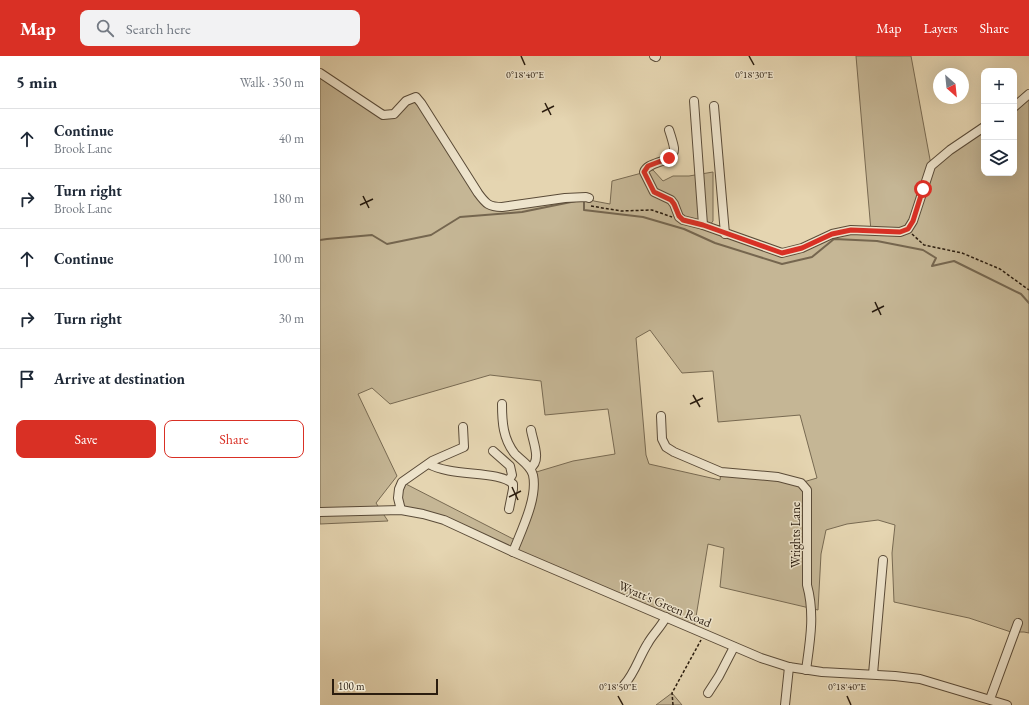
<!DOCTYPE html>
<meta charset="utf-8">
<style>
body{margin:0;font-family:"EB Garamond",serif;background:#f2f2f3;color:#1f2937}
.controls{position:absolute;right:12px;top:12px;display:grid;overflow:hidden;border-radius:8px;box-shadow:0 4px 16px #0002}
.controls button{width:36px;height:36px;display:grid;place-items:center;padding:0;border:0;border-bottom:1px solid #e0e1e3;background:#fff;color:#1f2937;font:20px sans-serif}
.compass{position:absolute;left:613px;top:12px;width:36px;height:36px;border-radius:50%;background:#fff;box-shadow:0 4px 16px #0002;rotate:153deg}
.scale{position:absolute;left:12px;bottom:10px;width:106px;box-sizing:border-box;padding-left:4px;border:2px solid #2b1d0f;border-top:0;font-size:11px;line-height:14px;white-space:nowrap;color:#2b1d0f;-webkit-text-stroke:3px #eee4cc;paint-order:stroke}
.stop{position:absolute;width:12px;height:12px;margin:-9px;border:3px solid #d93025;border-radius:50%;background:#fff}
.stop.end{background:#d93025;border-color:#fff;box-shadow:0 1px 4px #0008}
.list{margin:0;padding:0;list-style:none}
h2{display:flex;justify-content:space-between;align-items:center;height:52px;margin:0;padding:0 16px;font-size:17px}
h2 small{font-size:13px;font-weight:400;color:#747a83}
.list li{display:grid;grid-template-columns:26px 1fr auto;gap:12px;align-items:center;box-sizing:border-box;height:60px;padding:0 16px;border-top:1px solid #e0e1e3}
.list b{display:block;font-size:15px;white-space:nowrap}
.list p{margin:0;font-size:13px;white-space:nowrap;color:#747a83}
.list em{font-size:13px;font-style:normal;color:#747a83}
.actions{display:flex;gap:8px;padding:12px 16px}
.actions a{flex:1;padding:9px 0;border:1px solid #d93025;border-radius:8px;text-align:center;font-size:14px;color:#d93025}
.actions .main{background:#d93025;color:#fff}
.icon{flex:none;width:22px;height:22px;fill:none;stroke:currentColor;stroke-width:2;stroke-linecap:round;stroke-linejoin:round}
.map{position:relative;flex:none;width:709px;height:649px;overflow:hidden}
header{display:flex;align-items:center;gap:24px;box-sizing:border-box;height:56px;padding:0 20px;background:#d93025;color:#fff}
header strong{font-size:19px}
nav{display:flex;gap:22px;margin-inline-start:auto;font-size:14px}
.search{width:280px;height:36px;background:#f2f2f3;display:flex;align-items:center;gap:10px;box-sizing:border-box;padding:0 14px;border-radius:8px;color:#747a83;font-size:15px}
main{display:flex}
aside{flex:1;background:#fff}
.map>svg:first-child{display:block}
.green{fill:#c5b695;stroke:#786a52;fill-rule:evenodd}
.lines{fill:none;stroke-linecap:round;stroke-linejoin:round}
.stream{stroke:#75664f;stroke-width:2}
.minor-casing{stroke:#5a4b38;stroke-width:10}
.path{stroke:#2b1d0f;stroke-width:1.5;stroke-dasharray:3 2;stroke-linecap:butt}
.minor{stroke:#eee4cc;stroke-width:8}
.route{stroke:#d93025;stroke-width:5}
.ticks{fill:none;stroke:#2b1d0f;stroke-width:1.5}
.labels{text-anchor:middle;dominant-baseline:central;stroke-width:3;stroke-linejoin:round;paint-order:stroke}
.street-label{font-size:13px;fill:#2b1d0f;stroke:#eee4cc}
.ticks-label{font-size:10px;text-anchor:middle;fill:#2b1d0f;stroke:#eee4cc;stroke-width:3;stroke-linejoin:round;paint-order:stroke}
</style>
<header>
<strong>Map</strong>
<div class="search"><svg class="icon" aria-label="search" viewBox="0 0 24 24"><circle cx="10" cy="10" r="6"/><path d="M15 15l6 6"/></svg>Search here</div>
<nav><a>Map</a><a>Layers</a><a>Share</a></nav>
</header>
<main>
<aside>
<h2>5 min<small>Walk · 350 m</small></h2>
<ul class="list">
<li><svg class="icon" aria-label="ahead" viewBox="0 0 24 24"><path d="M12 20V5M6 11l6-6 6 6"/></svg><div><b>Continue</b><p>Brook Lane</p></div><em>40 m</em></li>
<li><svg class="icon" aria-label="right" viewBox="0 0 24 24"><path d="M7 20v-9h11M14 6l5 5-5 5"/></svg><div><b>Turn right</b><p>Brook Lane</p></div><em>180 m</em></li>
<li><svg class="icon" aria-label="ahead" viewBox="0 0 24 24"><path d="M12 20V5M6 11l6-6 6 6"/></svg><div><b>Continue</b></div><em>100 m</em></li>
<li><svg class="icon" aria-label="right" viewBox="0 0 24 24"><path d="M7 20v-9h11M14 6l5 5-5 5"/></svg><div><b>Turn right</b></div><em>30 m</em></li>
<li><svg class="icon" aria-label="arrive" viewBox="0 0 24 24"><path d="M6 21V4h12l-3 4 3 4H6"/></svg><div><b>Arrive at destination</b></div></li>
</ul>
<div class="actions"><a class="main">Save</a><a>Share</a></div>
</aside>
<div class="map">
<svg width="709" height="649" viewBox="0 0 709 649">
<rect width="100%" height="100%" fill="#e5d5b1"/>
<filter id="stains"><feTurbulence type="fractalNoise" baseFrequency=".005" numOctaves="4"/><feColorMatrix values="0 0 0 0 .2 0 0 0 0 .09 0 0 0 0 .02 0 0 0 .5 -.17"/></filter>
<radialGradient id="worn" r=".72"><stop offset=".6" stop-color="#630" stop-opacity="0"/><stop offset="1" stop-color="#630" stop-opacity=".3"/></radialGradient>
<!-- green -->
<g class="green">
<path d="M536 0H591L611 109 664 71V117H694V50L709 38V577L704 576H691L649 562 574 546 572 497 575 469 558 464 527 468 506 474 501 498 498 554 400 531 404 492 388 488 374 573 124 464 81 454 82 426 197 485 213 442V417L253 405 295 398 288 353 225 359 221 325 170 319 70 348 52 332 38 338 77 420 56 447 68 465 0 468V17L63 59 96 41 173 151 269 142 274 145 290 148 292 125 333 114 343 125 353 120H369L393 116V165L390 169 404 170 405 178 462 197 512 178 551 175ZM330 274 362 317 393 315 398 366 480 359 497 422 480 427 401 416 400 424 329 408 326 399 316 282Z"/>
<path d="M352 637 362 649H336Z"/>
</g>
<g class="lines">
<!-- stream -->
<g class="stream">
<path d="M264 144V154L323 161 364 173 395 187 462 208 492 201 514 183 557 185 603 194 616 202 612 210 634 205 701 238 709 247"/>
<path d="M0 184 7 183 52 179 67 188 111 179 140 161 202 156 256 145"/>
</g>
<!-- minor casing -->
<g class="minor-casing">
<g id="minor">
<path d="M334 0 336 1"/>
<path d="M0 17 63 59 74 58 86 45 96 41 101 47 158 137C166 148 169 151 182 151L245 142 266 141 269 142"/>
<path d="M374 45 383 169"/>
<path d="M394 50 405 178"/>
<path d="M694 51 709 38"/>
<path d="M349 74C351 80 353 86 354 92 355 108 328 104 324 116L334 136 351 144 354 148 359 161 363 164 383 169 462 197 482 192 512 178 531 174 580 176 588 173 593 165 611 110 630 94 664 71"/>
<path d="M182 348C182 366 183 383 195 398 201 404 211 410 213 419 218 442 201 475 193 496"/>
<path d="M341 360 342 383 346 391 354 396 401 416 458 421 481 427 487 434V529C495 558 490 585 486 614"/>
<path d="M173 395 190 410 192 419 189 424"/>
<path d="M109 408C131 421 179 414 193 428V433L189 453"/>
<path d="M210 412C222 405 213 386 211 374"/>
<path d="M81 454 78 442 79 433 82 426 112 405 144 391 143 371"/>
<path d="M0 456 81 454 103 458 124 464 193 496 441 602 469 611 502 616 575 620 600 623 687 649"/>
<path d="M553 618 563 504"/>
<path d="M304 629C315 617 319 601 328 587 333 578 341 571 346 561"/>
<path d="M388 637 399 620 414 591"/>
<path d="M670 643 698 567"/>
<path d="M465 649 469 611"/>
</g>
</g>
<!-- path -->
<g class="path">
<path d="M271 150 301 155 332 154 352 161"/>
<path d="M592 178 604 189 642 197 680 213 709 234"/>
<path d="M353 649 352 637 381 584"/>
</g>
<!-- minor -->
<use href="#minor" class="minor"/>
</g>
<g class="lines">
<!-- route -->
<path class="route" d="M349 102 328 110 324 116 334 136 351 144 354 148 359 160 363 164 383 169 462 197 482 192 512 178 531 174 580 176 588 173 593 165 603 133"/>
</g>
<!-- ticks -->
<path class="ticks" d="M201 0 205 9M429 0 434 9M225 47 231 59M222 56 234 50M43 140 49 152M40 149 53 143M555 246 561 259M552 256 564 250M373 339 380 351M370 348 383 342M192 431 198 444M189 441 201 435M298 640 303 649M527 640 531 649"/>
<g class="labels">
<!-- street labels -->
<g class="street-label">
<text transform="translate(475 479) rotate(-90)">Wrights Lane</text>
<text transform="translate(345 548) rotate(23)">Wyatt's Green Road</text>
</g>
</g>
<g class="ticks-label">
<text x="205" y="22">0°18'40"E</text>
<text x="434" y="22">0°18'30"E</text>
<text x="298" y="634">0°18'50"E</text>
<text x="527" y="634">0°18'40"E</text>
</g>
<rect width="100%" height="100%" filter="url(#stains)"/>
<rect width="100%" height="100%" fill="url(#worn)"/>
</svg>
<div class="controls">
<button>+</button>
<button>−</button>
<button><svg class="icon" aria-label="layers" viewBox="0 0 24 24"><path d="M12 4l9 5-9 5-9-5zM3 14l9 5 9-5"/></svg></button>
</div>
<svg class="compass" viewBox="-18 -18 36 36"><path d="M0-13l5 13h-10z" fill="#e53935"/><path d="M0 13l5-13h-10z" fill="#747a83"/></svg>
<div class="scale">100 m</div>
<div class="stop" style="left:603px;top:133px"></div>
<div class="stop end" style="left:349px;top:102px"></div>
</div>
</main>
